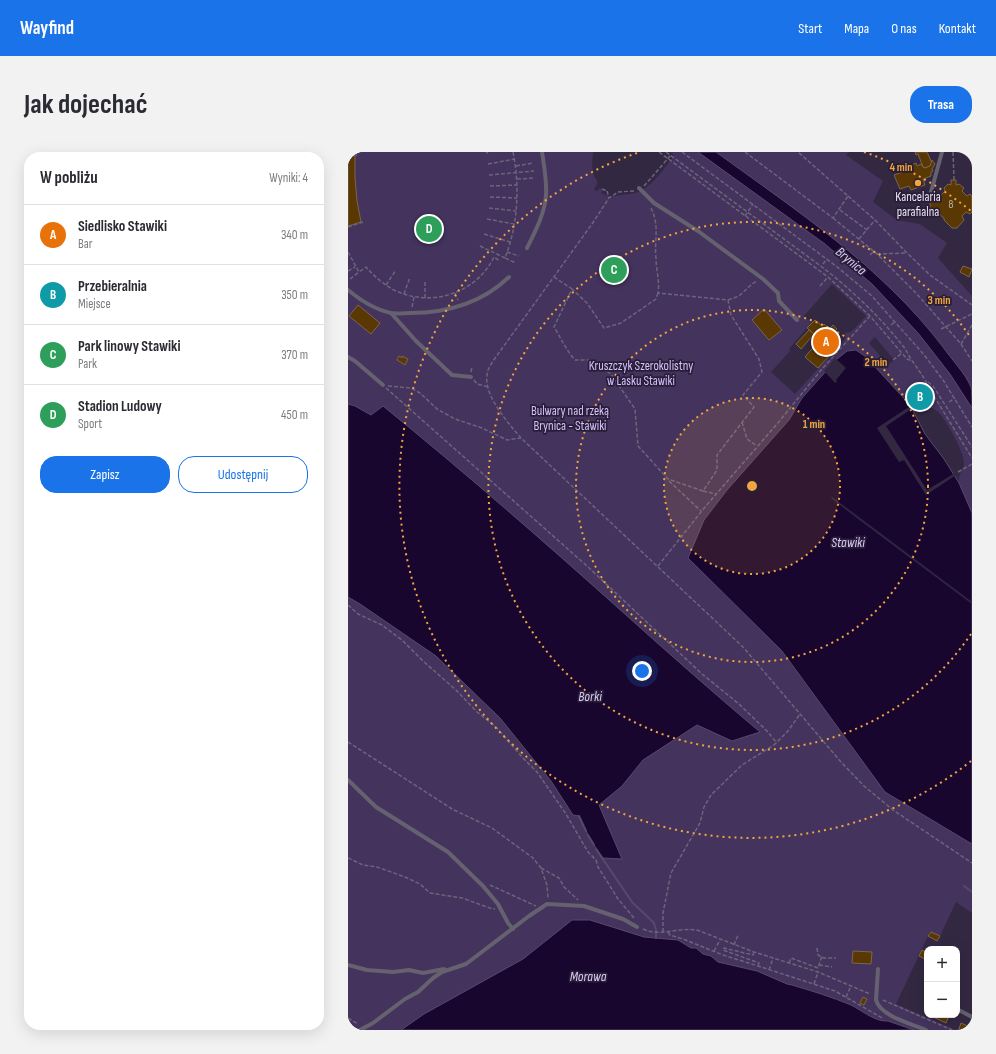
<!DOCTYPE html>
<html lang="pl">
<meta charset="utf-8">
<style>
body{margin:0;font-family:"Sofia Sans Condensed",sans-serif;background:#f2f2f3;color:#2b2b33}
.controls{position:absolute;right:12px;bottom:12px;display:grid;overflow:hidden;border-radius:8px;box-shadow:0 4px 16px #0002}
.controls button{width:36px;height:36px;display:grid;place-items:center;padding:0;border:0;border-bottom:1px solid #e1e1e2;background:#fff;color:#2b2b33;font:20px sans-serif}
.you{position:absolute;left:294px;top:519px;width:14px;height:14px;margin:-10px;border:3px solid #fff;border-radius:50%;background:#1a73e8;box-shadow:0 0 0 6px #1a73e833}
.badge{display:grid;place-items:center;width:26px;height:26px;border-radius:50%;background:#1a73e8;color:#fff;font-size:13px;font-weight:700}
.pin{position:absolute;translate:-50% -50%;border:2px solid #fff;box-shadow:0 1px 4px #0006}
.list{margin:0;padding:0;list-style:none}
h2{display:flex;justify-content:space-between;align-items:center;height:52px;margin:0;padding:0 16px;font-size:17px}
h2 small{font-size:13px;font-weight:400;color:#7c7c81}
.list li{display:grid;grid-template-columns:26px 1fr auto;gap:12px;align-items:center;box-sizing:border-box;height:60px;padding:0 16px;border-top:1px solid #e1e1e2}
.list b{display:block;font-size:15px;white-space:nowrap}
.list p{margin:0;font-size:13px;white-space:nowrap;color:#7c7c81}
.list em{font-size:13px;font-style:normal;color:#7c7c81}
.actions{display:flex;gap:8px;padding:12px 16px}
.actions a{flex:1;padding:9px 0;border:1px solid #1a73e8;border-radius:16px;text-align:center;font-size:14px;color:#1a73e8}
.actions .main{background:#1a73e8;color:#fff}
.map{position:relative;flex:none;width:624px;height:878px;overflow:hidden;border-radius:16px}
header{display:flex;align-items:center;gap:24px;box-sizing:border-box;height:56px;padding:0 20px;background:#1a73e8;color:#fff}
header strong{font-size:19px}
nav{display:flex;gap:22px;margin-inline-start:auto;font-size:14px}
.intro{display:flex;align-items:center;justify-content:space-between;box-sizing:border-box;height:96px;padding:0 24px}
h1{margin:0;font-size:28px}
.button{padding:10px 18px;border-radius:16px;background:#1a73e8;color:#fff;font-size:14px;font-weight:700}
main{display:flex;gap:24px;padding:0 24px}
aside{flex:1;background:#fff;border-radius:16px;box-shadow:0 4px 16px #0002}
.map>svg:first-child{display:block}
.green{fill:#44335d;fill-rule:evenodd}
.water{fill:#19062f;stroke:#58496a}
.pier{fill:#322842}
.lines{fill:none;stroke-linecap:round;stroke-linejoin:round}
.stream{stroke:#58496a;stroke-width:2}
.building{fill:#5a3804;stroke:#7c654c}
.path{stroke:#6d647b;stroke-width:1.5;stroke-dasharray:4 2;stroke-linecap:butt}
.lane{stroke:#65616e;stroke-width:4}
.ring{fill:none;stroke:#f1a540;stroke-width:2;stroke-dasharray:2 4}
.poi-dot{fill:#f1a540;stroke:#281e37;stroke-width:1.5}
.labels{text-anchor:middle;dominant-baseline:central;stroke-width:3.5;stroke-linejoin:round;paint-order:stroke}
.number-label{font-size:11px;fill:#c6b9b9}
.poi-label{font-size:13px;fill:#eae4f5;stroke:#281e37}
.park-label{font-size:13px;fill:#d7c1fe;stroke:#281e37}
.water-label{font-size:14px;font-style:italic;fill:#dbcbf8;stroke:#281e37}
.centre{fill:#f1a540;stroke:#281e37;stroke-width:2}
.ring-label{font-size:12px;text-anchor:middle;font-weight:bold;fill:#f1a540;stroke:#281e37;stroke-width:3.5;stroke-linejoin:round;paint-order:stroke}
</style>
<header>
<strong>Wayfind</strong>
<nav><a>Start</a><a>Mapa</a><a>O nas</a><a>Kontakt</a></nav>
</header>
<div class="intro"><h1>Jak dojechać</h1><a class="button">Trasa</a></div>
<main>
<aside>
<h2>W pobliżu<small>Wyniki: 4</small></h2>
<ul class="list">
<li><span class="badge" style="background:#e8710a">A</span><div><b>Siedlisko Stawiki</b><p>Bar</p></div><em>340 m</em></li>
<li><span class="badge" style="background:#0f9aa8">B</span><div><b>Przebieralnia</b><p>Miejsce</p></div><em>350 m</em></li>
<li><span class="badge" style="background:#2e9e5b">C</span><div><b>Park linowy Stawiki</b><p>Park</p></div><em>370 m</em></li>
<li><span class="badge" style="background:#2e9e5b">D</span><div><b>Stadion Ludowy</b><p>Sport</p></div><em>450 m</em></li>
</ul>
<div class="actions"><a class="main">Zapisz</a><a>Udostępnij</a></div>
</aside>
<div class="map">
<svg width="624" height="878" viewBox="0 0 624 878">
<rect width="100%" height="100%" fill="#322842"/>
<!-- green -->
<path class="green" d="M0 0H245C244 11 243 22 250 30L246 38 249 39 252 36 255 38 253 41 263 45C271 42 279 43 288 41 302 37 318 15 326 3L322 0H501L498 3 535 29 525 50 549 68 572 72 599 91 590 106 624 144V361C620 353 611 338 611 330 610 323 615 318 616 312 617 302 598 267 590 260 583 253 571 255 562 249V253L518 205 455 246 441 268 379 338 340 406 434 499 537 640 624 692V761L608 750 592 784 582 780 548 852 608 878H0ZM484 132 518 164 503 180 497 181 496 184 498 186 447 242 423 220 442 199 441 197 463 171 456 164ZM527 185 546 208 540 213 521 191Z"/>
<!-- water -->
<g class="water">
<path d="M350 0H368C449 59 533 114 595 195 604 208 617 221 623 235 624 240 624 249 624 256L602 222 570 181 524 132 477 92Z"/>
<path d="M508 198 518 205 562 253 577 282 596 307 611 331 624 361V692L537 640 434 499 340 406 356 368 379 338 441 268 454 246 489 207 499 199Z"/>
<path d="M0 252 7 254 23 263 35 254C115 319 192 386 269 455 316 497 363 539 412 580L384 589 349 573 295 608 274 634 251 653 274 707 255 706 242 687 231 664 225 663 203 629 152 566 88 504 12 452 0 445Z"/>
<path d="M224 768H242L296 785 330 788 343 796H348L355 802 363 804 370 810 409 819 439 832 444 833C464 839 484 845 503 853 515 859 527 870 540 869L566 878H53L76 862 175 807Z"/>
</g>
<!-- pier -->
<g class="pier">
<path d="M487 206 498 216 488 228 489 230 487 231 476 219Z"/>
<path d="M564 253 565 256 538 274 579 338 607 321 608 323 578 343 556 308 551 310 529 276Z"/>
<path d="M484 345 624 450V452L513 369 483 346Z"/>
</g>
<g class="lines">
<!-- stream -->
<g class="stream">
<path d="M231 664 238 679"/>
<path d="M240 683 246 693"/>
<path d="M248 697 284 750 306 771 308 778V786"/>
<path d="M616 734 624 740"/>
</g>
</g>
<!-- building -->
<g class="building">
<path d="M567 0H579L584 11 582 14 577 16 575 15 570 2 568 3Z"/>
<path d="M0 3 7 4V26L9 49 13 70 0 74Z"/>
<path d="M584 8 587 12 584 17 585 19 583 20V24L575 27 577 33 563 38 561 34 552 37 546 23 555 20 554 17 568 11 569 14 573 12 575 15 577 16 582 14Z"/>
<path d="M603 28H608V33L611 32 616 36 614 39 619 44 622 42 624 44V60L622 62 618 60 614 64 616 68 609 76H604L596 68V66L582 55V50L590 42 593 43 597 39 596 36 600 32 603 33Z"/>
<path d="M615 114 624 117 621 125 612 120Z"/>
<path d="M10 153 32 171 23 182 1 164Z"/>
<path d="M416 157 434 178 421 188 404 168Z"/>
<path d="M467 168 474 174 476 172 481 177 485 173 489 177 485 181 490 187 479 197H477L475 198 481 204 470 216 457 205 473 186 471 185V186L459 176Z"/>
<path d="M461 178 466 182 453 197 448 192Z"/>
<path d="M51 204 54 206V204L60 207 57 213 49 208Z"/>
<path d="M583 780 592 784 589 789 580 784Z"/>
<path d="M574 798 579 801 577 807 571 804Z"/>
<path d="M505 799 524 800 523 812 504 811Z"/>
<path d="M515 845 519 847 516 853 512 851Z"/>
<path d="M581 863H592L600 866 598 871Z"/>
<path d="M613 871 624 876V878H615L611 877Z"/>
</g>
<g class="lines">
<!-- path -->
<g class="path">
<path d="M165 0C172 35 170 73 157 106L168 111"/>
<path d="M311 0 480 125 522 164 559 207 564 209"/>
<path d="M318 0 474 115C504 138 532 165 555 194 559 199 561 205 565 210 571 219 577 226 581 236L624 306"/>
<path d="M334 0 488 114 524 144 577 204 595 228 624 275"/>
<path d="M397 0 485 66 500 44 450 0"/>
<path d="M605 0 606 28"/>
<path d="M138 1 140 0"/>
<path d="M0 2 9 3"/>
<path d="M140 12 167 7"/>
<path d="M168 14 185 11"/>
<path d="M141 23 186 19"/>
<path d="M169 27 186 26"/>
<path d="M142 34 169 33"/>
<path d="M296 34 323 3"/>
<path d="M254 37 259 39"/>
<path d="M259 39 261 46"/>
<path d="M286 39 270 40 261 46 244 72 145 209C142 214 139 218 139 224 136 244 161 272 173 286L395 495 493 610 516 634 545 658 624 711"/>
<path d="M500 44 527 68 559 101 582 123 624 153"/>
<path d="M142 45 169 46"/>
<path d="M141 56 168 59"/>
<path d="M303 56C312 74 306 88 308 106 308 118 312 129 310 141L380 148 383 163 411 207 414 220 395 243 406 255 369 303V318L355 339 320 327 290 294 287 257 263 222 243 208H227C218 198 213 186 206 175L224 137 239 151 256 176 273 171 308 147 310 141"/>
<path d="M492 58 519 78"/>
<path d="M397 64 405 52"/>
<path d="M485 66 529 102 568 141 613 192 624 209"/>
<path d="M139 67 166 72"/>
<path d="M0 75 15 70"/>
<path d="M136 82 162 90"/>
<path d="M511 87 527 68"/>
<path d="M132 94 157 106"/>
<path d="M0 100 11 120 18 115C26 124 35 132 46 138 82 156 128 142 146 105L152 109"/>
<path d="M159 100 171 104"/>
<path d="M529 102 559 101"/>
<path d="M522 103 525 100"/>
<path d="M475 112 479 107"/>
<path d="M0 119 7 115"/>
<path d="M206 125 224 137"/>
<path d="M2 127 11 120"/>
<path d="M38 133 48 118"/>
<path d="M472 134 480 125"/>
<path d="M107 141 110 148"/>
<path d="M56 142 62 125"/>
<path d="M77 146V128"/>
<path d="M380 148 391 144 404 132 409 129"/>
<path d="M64 155 66 145"/>
<path d="M543 173 547 170"/>
<path d="M593 177 624 162"/>
<path d="M613 192 624 173"/>
<path d="M545 208 554 201"/>
<path d="M123 220 124 215"/>
<path d="M126 228 129 232 140 235"/>
<path d="M580 230 585 234 624 295"/>
<path d="M40 234 63 236 72 241 89 257 107 267 134 276 159 288 173 286"/>
<path d="M38 236 239 414 354 522 391 552 418 578 429 591"/>
<path d="M601 250 607 246"/>
<path d="M566 253 585 242"/>
<path d="M394 270 399 287 409 294"/>
<path d="M610 320 624 312"/>
<path d="M321 329 353 359"/>
<path d="M355 339 368 342"/>
<path d="M310 414 357 355 429 272 474 217 522 164"/>
<path d="M0 453 10 462 34 473 55 489 75 509 108 538 129 560 148 575 174 605 189 620 218 662 240 700 248 708 250 715 270 747 286 766"/>
<path d="M0 590 104 657 144 676 185 706 193 716 199 733 200 746"/>
<path d="M0 706 15 713 29 715 57 725 72 732 82 741 114 746 142 756 147 757"/>
<path d="M193 716 211 726 216 735 230 748"/>
<path d="M142 733 188 754"/>
<path d="M295 777C313 785 331 775 349 778L406 800 470 820 522 842"/>
<path d="M315 780V761L323 721 352 671 356 655 363 643 394 613 426 593 440 579 452 562"/>
<path d="M320 780 322 783 335 787 375 803 410 814 487 839 536 867"/>
<path d="M386 793 390 783"/>
<path d="M469 796 470 803 476 806H488"/>
<path d="M366 799 372 788"/>
<path d="M406 800 405 803 376 796 375 798 411 811 410 814"/>
<path d="M441 811 443 806 470 816 474 804"/>
<path d="M471 813 484 815"/>
<path d="M421 818 425 806"/>
<path d="M466 832 470 820"/>
<path d="M498 845 503 834"/>
<path d="M535 848 604 878"/>
<path d="M0 866 10 872"/>
</g>
<!-- lane -->
<g class="lane">
<path d="M291 36 306 51 350 79 415 127 430 141 431 149 449 168"/>
<path d="M583 40 594 0"/>
<path d="M179 96C187 80 197 61 198 43 199 29 196 14 194 0"/>
<path d="M0 138C12 148 28 158 43 161 49 162 56 161 62 161 100 161 134 151 161 125"/>
<path d="M43 161 68 189 104 223 123 225"/>
<path d="M0 205 7 209 35 233"/>
<path d="M0 628 28 655 100 700 135 734 150 752 160 771 165 777"/>
<path d="M0 813 19 818 45 820 61 818 75 821 96 817"/>
<path d="M530 817 528 848C532 864 564 872 578 878"/>
<path d="M609 857 624 865"/>
<path d="M12 878 25 871 57 847 70 840 85 826 94 820 118 812 181 764 199 752 236 754 275 767 289 775"/>
</g>
</g>
<!-- distance rings -->
<circle cx="404" cy="334" r="88" fill="#f1a540" fill-opacity=".12"/>
<g class="ring">
<circle cx="404" cy="334" r="88"/>
<circle cx="404" cy="334" r="176"/>
<path d="M623 482A264 264 0 1 1 623 186"/>
<path d="M623 609A352 352 0 1 1 292 0M516 0A352 352 0 0 1 623 59"/>
</g>
<!-- markers -->
<circle class="poi-dot" cx="570" cy="31" r="4"/>
<g class="labels">
<!-- number labels -->
<g class="number-label">
<text x="603" y="52">8</text>
</g>
<!-- poi labels -->
<g class="poi-label">
<text x="570" y="45">Kancelaria<tspan x="570" dy="15">parafialna</tspan></text>
</g>
<!-- park labels -->
<g class="park-label">
<text x="293" y="214">Kruszczyk Szerokolistny<tspan x="293" dy="15">w Lasku Stawiki</tspan></text>
<text x="222" y="259">Bulwary nad rzeką<tspan x="222" dy="15">Brynica - Stawiki</tspan></text>
</g>
<!-- water labels -->
<g class="water-label">
<text transform="translate(503 109) rotate(40)">Brynica</text>
<text x="500" y="390">Stawiki</text>
<text x="242" y="544">Borki</text>
<text x="240" y="824">Morawa</text>
</g>
</g>
<circle cx="404" cy="334" r="6" class="centre"/>
<g class="ring-label">
<text x="553" y="19">4 min</text>
<text x="591" y="152">3 min</text>
<text x="528" y="214">2 min</text>
<text x="466" y="276">1 min</text>
</g>
</svg>
<div class="controls">
<button>+</button>
<button>−</button>
</div>
<div class="you"></div>
<div class="pin badge" style="left:478px;top:190px;background:#e8710a">A</div>
<div class="pin badge" style="left:572px;top:245px;background:#0f9aa8">B</div>
<div class="pin badge" style="left:266px;top:118px;background:#2e9e5b">C</div>
<div class="pin badge" style="left:81px;top:77px;background:#2e9e5b">D</div>
</div>
</main>
